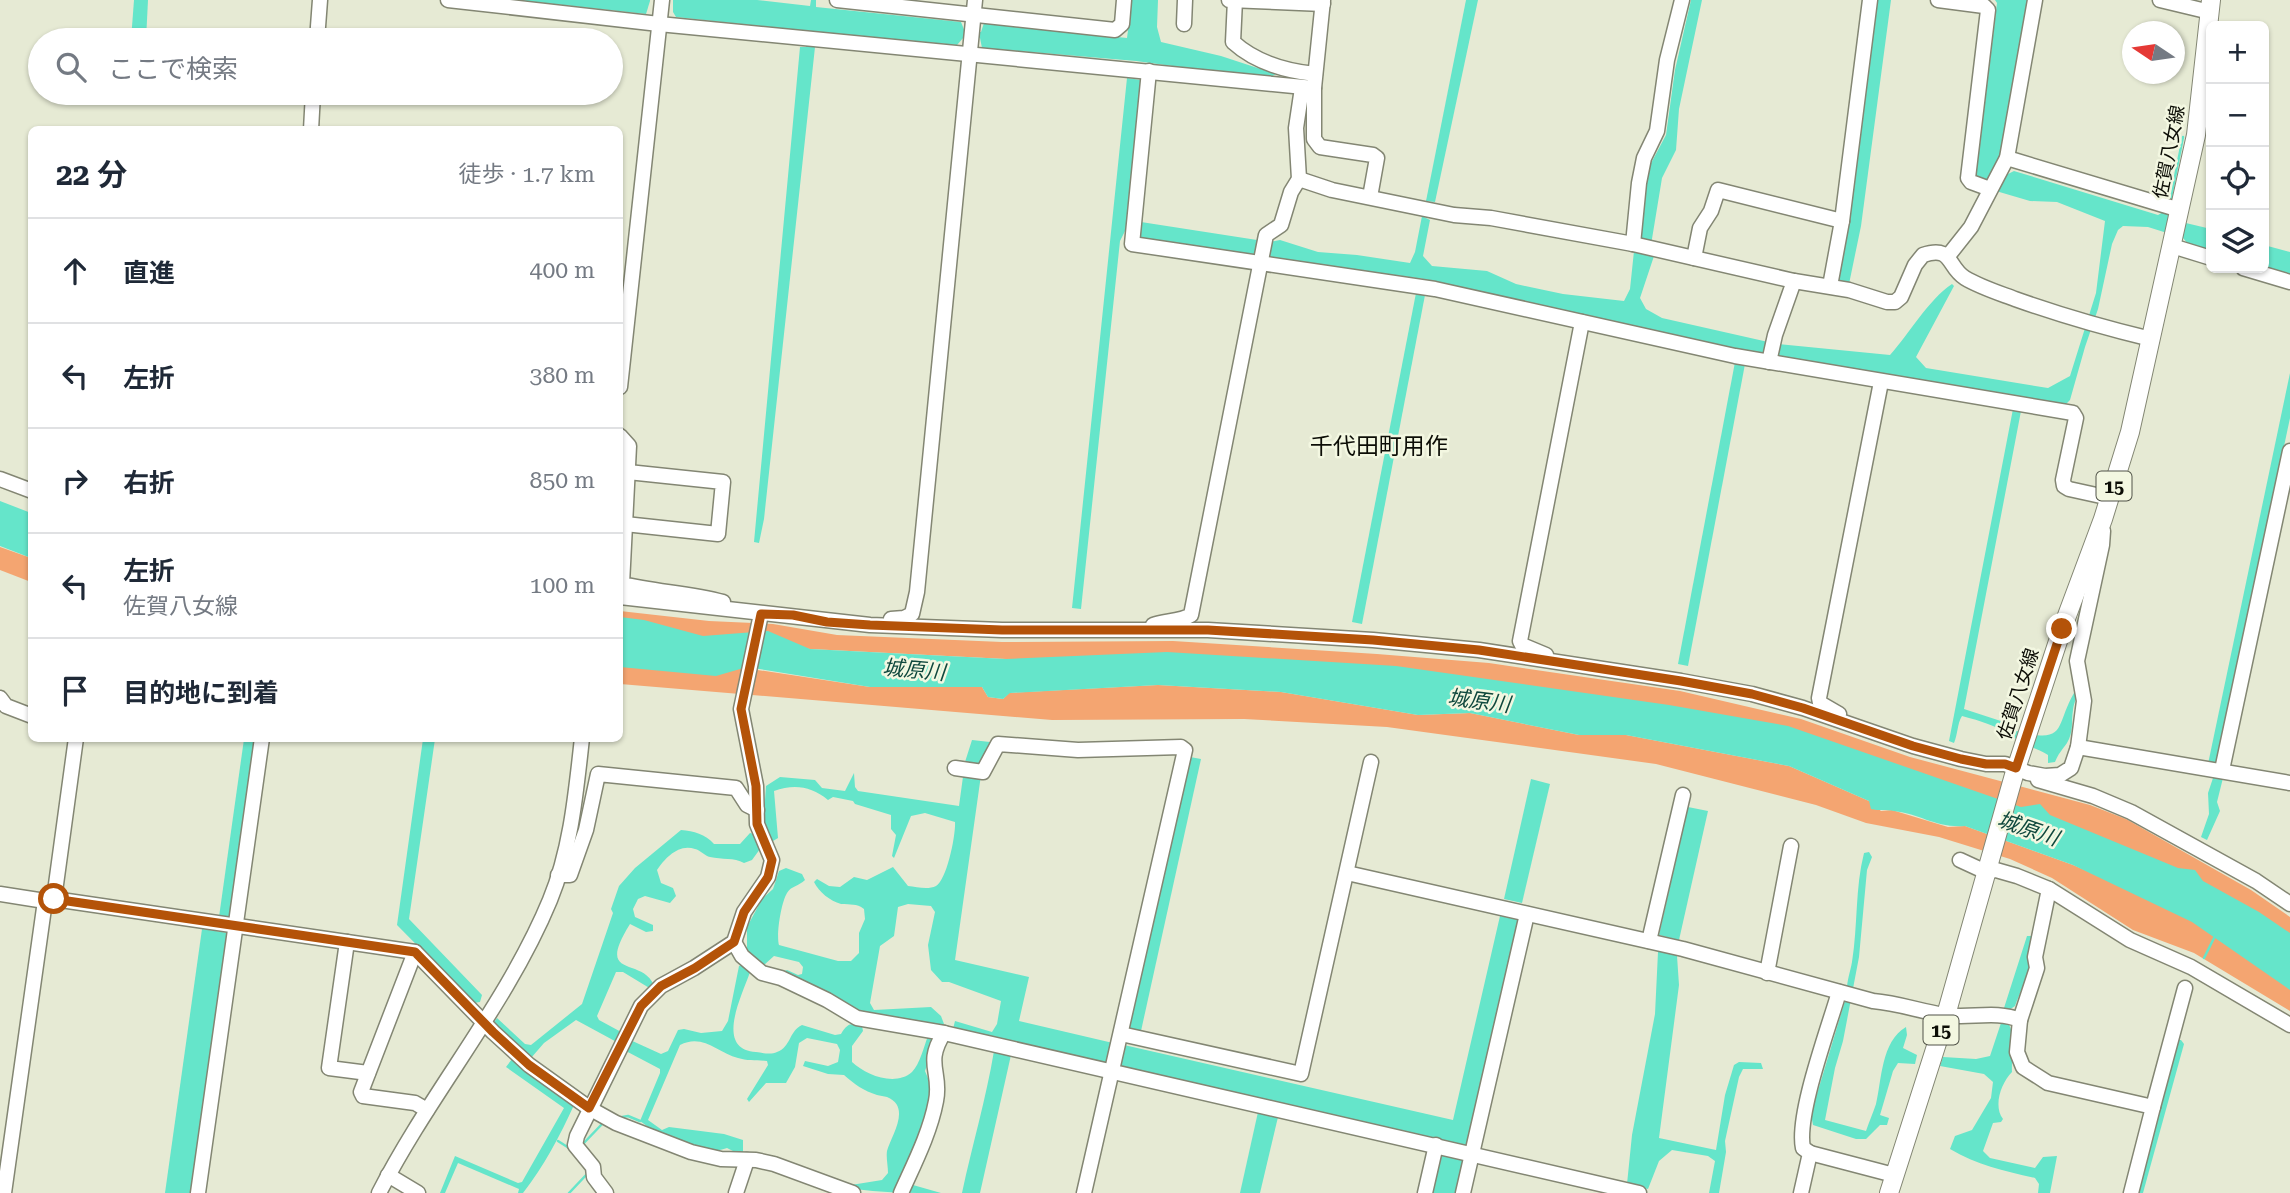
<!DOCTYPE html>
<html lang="ja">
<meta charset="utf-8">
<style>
body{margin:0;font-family:"Roboto Serif","Noto Sans JP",serif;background:#f2f2f3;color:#1f2937}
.controls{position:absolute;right:21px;top:21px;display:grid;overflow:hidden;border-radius:10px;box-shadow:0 2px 5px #0004}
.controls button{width:63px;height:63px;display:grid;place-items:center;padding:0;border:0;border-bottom:2px solid #e0e1e3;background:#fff;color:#1f2937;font:35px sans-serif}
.compass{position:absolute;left:2122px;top:21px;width:63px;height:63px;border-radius:50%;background:#fff;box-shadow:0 2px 5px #0004;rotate:283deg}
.stop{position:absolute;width:21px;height:21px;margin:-16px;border:5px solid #b45309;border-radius:50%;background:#fff}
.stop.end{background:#b45309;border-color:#fff;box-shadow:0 2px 7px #0008}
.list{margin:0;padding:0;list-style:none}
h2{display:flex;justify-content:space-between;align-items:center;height:91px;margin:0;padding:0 28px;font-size:30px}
h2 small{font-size:23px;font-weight:400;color:#747a83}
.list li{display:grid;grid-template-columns:46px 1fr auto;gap:21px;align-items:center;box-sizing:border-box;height:105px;padding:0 28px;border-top:2px solid #e0e1e3}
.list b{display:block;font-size:26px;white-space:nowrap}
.list p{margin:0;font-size:23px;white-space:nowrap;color:#747a83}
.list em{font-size:23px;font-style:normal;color:#747a83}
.icon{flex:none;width:38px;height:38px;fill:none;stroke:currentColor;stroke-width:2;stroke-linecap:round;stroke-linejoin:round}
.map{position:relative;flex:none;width:2290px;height:1193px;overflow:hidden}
.search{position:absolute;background:#fff;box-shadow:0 2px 5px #0004;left:28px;top:28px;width:595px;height:77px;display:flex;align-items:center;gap:18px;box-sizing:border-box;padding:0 24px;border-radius:38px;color:#747a83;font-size:26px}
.panel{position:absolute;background:#fff;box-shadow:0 2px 5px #0004;left:28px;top:126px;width:595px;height:616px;border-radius:10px}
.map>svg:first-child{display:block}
.green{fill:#f4a571}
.water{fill:#65e5ca}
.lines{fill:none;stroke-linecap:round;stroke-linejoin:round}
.stream{stroke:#65e5ca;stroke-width:2.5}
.minor-casing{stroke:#838673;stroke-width:17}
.major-casing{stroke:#838673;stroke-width:20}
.minor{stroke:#fff;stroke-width:14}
.major{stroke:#fff;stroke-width:18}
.route{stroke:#b45309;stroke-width:9}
.labels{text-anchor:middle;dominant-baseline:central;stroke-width:5;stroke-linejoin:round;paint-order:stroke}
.shield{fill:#f3f7e1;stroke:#515348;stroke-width:2}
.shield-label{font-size:18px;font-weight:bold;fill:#0c0d06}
.street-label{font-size:19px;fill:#0c0d06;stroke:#f3f7e1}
.water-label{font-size:21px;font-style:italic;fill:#0f483d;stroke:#f3f7e1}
.quarter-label{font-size:23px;fill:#0c0d06;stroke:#f3f7e1}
</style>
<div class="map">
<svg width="2290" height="1193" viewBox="0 0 2290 1193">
<rect width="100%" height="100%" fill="#e6ead4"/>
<!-- green -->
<g class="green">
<path d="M0 547 31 558V582L0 570Z"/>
<path d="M620 611 709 621 773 624 837 635 1002 642 1173 641 1377 654 1489 663 1680 691 1801 719 1910 757 2090 805 2126 819 2251 890 2290 917V942L2158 867 2023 814 1789 736 1045 666 1006 659 693 643 620 624Z"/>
<path d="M620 649 870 687H982L988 697 1003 699 1009 693 1158 685 1281 692 1418 715 1470 713 1579 735H1626L1789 766 1869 801 1881 811 1892 810 1948 827 1965 826 2073 865 2199 919 2290 982V1011L2194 953 2133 930 2052 878 2010 859 1939 837 1866 823 1816 805 1656 764 1387 727 1244 719 1052 720 620 684Z"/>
</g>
<!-- water -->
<g class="water">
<path d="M134 0H148L146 40H131Z"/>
<path d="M517 0H650V1L646 14Z"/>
<path d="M673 0H757L810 6 811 0H816V7L961 22 965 32H981L984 23 1127 38 1132 0H1158L1157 27 1161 42 1221 56 1276 74 1267 79 1136 61 982 48 980 38 964 37 957 45 811 31 810 45 815 47 764 519 759 543 754 542 800 47H806V31L676 17 673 12Z"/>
<path d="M1466 0H1478L1435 202 1426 201Z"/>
<path d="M1691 0H1702L1679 109 1676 150 1662 178 1650 251 1654 256 1640 298 1646 309 1662 318 1777 344 1890 355C1909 334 1929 299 1952 284L1954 286 1916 357 1926 368 2048 388 2070 376 2096 293 2105 221 2057 202 2030 201 1996 191 1987 182 1976 177 1997 3 1995 0H2028L2006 175 2014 171 2158 215 2163 212 2169 213V219L2211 229V252L2189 245 2183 238 2148 227 2123 226 2118 230 2112 244 2098 309 2085 347 2070 400 2065 405 1763 356 1424 279 1139 240V233L1125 231 1120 241 1081 609 1072 608 1127 78 1141 80 1126 228 1140 229 1141 222 1270 242 1280 240 1318 252 1357 255 1410 263 1415 252 1422 216 1430 220 1423 256 1432 266 1487 271 1516 284 1563 294 1624 301 1630 289 1634 251 1637 249 1649 167 1666 135 1675 70Z"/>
<path d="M1877 0H1891L1861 226 1849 284 1837 281 1848 223Z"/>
<path d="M2264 245 2290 252V275L2264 267Z"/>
<path d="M1416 293 1425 295 1362 624 1352 622Z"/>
<path d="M1735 362 1745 364 1688 666 1678 664Z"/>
<path d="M2290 373V418L2216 766 2208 764Z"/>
<path d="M2013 409 2021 411 1964 709 2010 724 2013 730C2071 746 2053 725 2077 688 2078 696 2074 702 2073 710 2071 722 2074 731 2067 743 2062 750 2058 754 2055 762L2048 763V755C2037 748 2023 745 2013 737 1997 726 1981 721 1962 716 1957 724 1958 734 1954 743L1949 741Z"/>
<path d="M0 501 31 513V558L0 546Z"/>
<path d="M620 617 644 620 703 636 768 631 810 649 1006 659 1167 652 1396 666 1669 705 1788 726 2021 807 2040 804 2050 815 2178 868 2195 870 2203 881 2259 912 2290 933V990L2192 922 2073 865 1965 826C1935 828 1921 814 1894 811 1886 809 1879 811 1871 809L1869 801 1789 766 1626 735H1579L1470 713 1418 715 1281 692 1158 685 1010 693 1003 699 988 697 982 687H870L747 667 716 676 620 667Z"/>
<path d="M244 739H255L229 919 219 917Z"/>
<path d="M423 739H435L409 919 482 995 480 1002 474 1003 397 925Z"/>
<path d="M972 740 990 742 991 746 981 775 955 960 1029 977 1019 1021 1113 1043 1108 1064 953 1029 955 1021 992 1032 997 1024 1001 1001 949 982H942L931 970 928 945 935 912 931 906 908 904 898 907 894 936 880 946 870 1003 874 1010 931 1007 941 1016 944 1024 941 1027 862 1016 835 999 830 993 814 990 782 972 787 970 798 975 802 974 803 967 799 962 774 956 764 965 756 963 747 954V927L762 899 773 889 779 871 786 868 802 874 805 880C799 886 791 886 787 893 781 903 776 935 779 945L838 961H851L859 953V933L865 919 864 909C856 903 851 905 841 904 830 901 819 892 814 882L817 879 829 886 840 887 854 877 867 880 893 867 908 886C917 887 928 890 936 886 947 880 956 834 955 822L925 813 911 816 894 858 892 856 896 835 891 829V815L855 804 853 801 833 797 828 800C811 786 794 784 774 791L778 838 773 841 768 838 752 860 744 863C734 857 722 860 710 857 705 856 700 850 695 849 679 843 665 858 657 870L661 883 673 888 676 896 670 903 645 896 638 899 633 909 635 917 653 925V931L646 932 630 924C595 980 641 956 654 985L651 989 623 972H616L597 1016 599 1020 623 1033 628 1039 661 1054 668 1051 678 1030 684 1029 701 1033 722 1031 728 1021 739 966 744 964 750 972C742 996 714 1049 756 1052 763 1053 771 1055 777 1052 791 1047 789 1031 802 1025L835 1035 841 1034C847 1024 851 1022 862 1026L863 1031 852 1046V1062C866 1075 895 1087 912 1072 920 1064 924 1046 928 1036L932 1034 935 1042 925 1071 932 1088 910 1190 913 1185 941 1193C909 1193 881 1193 850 1188L851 1185 882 1180 888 1173C888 1166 886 1157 887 1151 891 1136 912 1107 887 1097 884 1096 880 1096 877 1095 864 1091 854 1084 844 1075L828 1074 803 1066 805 1061 828 1066 838 1062 840 1050 837 1044 807 1038 799 1043 795 1067 786 1083H766L749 1102 747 1099 768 1065 767 1061C758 1060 747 1061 738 1058 718 1053 703 1033 680 1045L648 1120 662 1130 669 1127 724 1134 743 1140V1156L737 1155 733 1151 727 1148C699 1159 662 1138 640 1121L660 1073V1069L624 1050V1046L576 1020 544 1043 531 1058 493 1024 497 1018 525 1044 531 1045 582 1004 613 913 611 909 619 886 635 868 681 830C694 831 705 834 714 844H740L750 833 758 835 766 831 764 814 766 786 780 777 815 780 822 788 845 791 854 773 855 787 858 791 959 806 965 762Z"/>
<path d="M1190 757 1201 759 1141 1031 1129 1028Z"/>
<path d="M2213 778H2223L2217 802 2220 811 2207 840 2201 837 2209 814 2208 793Z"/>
<path d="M1531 779 1550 784 1522 903 1504 899Z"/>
<path d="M1688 807 1708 811 1679 940 1659 935Z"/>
<path d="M1869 852 1872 857 1867 870 1859 957 1843 1041 1835 1068 1825 1120 1866 1131C1869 1122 1873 1113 1876 1104 1882 1079 1881 1042 1906 1027L1907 1035 1903 1048 1917 1055 1915 1064 1898 1063 1893 1071 1880 1115 1889 1118 1887 1125H1880L1866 1139H1856L1813 1125 1811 1114 1847 994C1846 983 1850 973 1852 962 1858 925 1855 888 1864 853Z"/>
<path d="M1500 916 1519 920 1468 1146 1119 1067 1124 1045 1453 1120Z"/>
<path d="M202 929 228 933 191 1193H165Z"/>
<path d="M2027 936H2031C2038 956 2022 987 2015 1006L2009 1010 2004 1008Z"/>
<path d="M1667 951 1677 956 1679 985 1659 1138 1716 1150 1725 1095 1734 1065 1739 1062 1761 1063 1763 1069H1743L1739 1077 1725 1141 1726 1152 1719 1193H1709L1715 1161 1708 1156 1672 1150 1659 1161 1648 1189 1627 1184 1632 1135 1655 1014 1658 952Z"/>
<path d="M2006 1021C2017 1031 2011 1056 2012 1072 2001 1083 1993 1106 2003 1119L2001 1122 1993 1123 1983 1151 1990 1158 2035 1168 2043 1157 2057 1156 2050 1193H2038L2039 1184 2035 1178C2004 1171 1977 1165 1950 1149L1955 1136 1972 1130 1991 1098 1993 1082 1984 1074 1940 1066 1943 1057 1976 1059 1990 1056 2001 1023Z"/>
<path d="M2176 1040H2181L2184 1044 2143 1193H2135Z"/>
<path d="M994 1051 1011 1055 980 1193H962C972 1146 986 1099 994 1051Z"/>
<path d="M512 1059 574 1105C560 1136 544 1166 523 1193H518L519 1189 458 1163 445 1193H440L455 1156 518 1183 522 1182 564 1108 506 1067Z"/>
<path d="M1258 1112 1278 1117 1260 1193H1240Z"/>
<path d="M1441 1154 1466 1159 1458 1193H1432Z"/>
</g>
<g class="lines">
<!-- stream -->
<g class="stream">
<path d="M2170 202 2183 137"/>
<path d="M2204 958 2215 936"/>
<path d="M617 1118 628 1116 640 1121"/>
<path d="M558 1141 569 1148"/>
<path d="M581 1146 603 1123"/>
<path d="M569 1193 588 1173"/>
</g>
<!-- minor casing -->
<g class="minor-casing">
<g id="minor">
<path d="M448 0 659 24 1314 88"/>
<path d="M837 0 1115 30 1122 24 1124 0"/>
<path d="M1229 0 1323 4"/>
<path d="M1235 0 1233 42C1255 62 1286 71 1315 74"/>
<path d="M1323 0 1314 88V139L1320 147 1373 155 1377 158 1370 197"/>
<path d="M1938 0 1984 6 1988 10 1968 178 1971 182 1990 189"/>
<path d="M2160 0 2210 12"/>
<path d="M1184 24 1185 0"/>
<path d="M317 40 320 0"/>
<path d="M1149 71 1132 244 1435 289 1735 356 2073 413 2076 418 2063 480 2064 486 2069 489 2110 498"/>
<path d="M311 130 313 93"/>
<path d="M2007 158 2180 210"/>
<path d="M1299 179 1332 190 1454 215 1491 218 1633 244 1794 281 1849 290 1887 302H1895L1901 297 1915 265 1923 255C1953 245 1947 267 1965 278 1980 287 1999 293 2015 299 2060 315 2105 328 2151 339"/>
<path d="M1633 244 1639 183 1644 158 1657 131 1667 60 1682 0"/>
<path d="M2172 246 2211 258"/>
<path d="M1948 256 1971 227 2007 158 2035 0"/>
<path d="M1694 258 1700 228 1711 211 1718 190 1842 221"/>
<path d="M2243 268 2290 282"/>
<path d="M1830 286 1842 221 1870 0"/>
<path d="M1769 362 1775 335 1794 281"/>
<path d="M620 387 662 0"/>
<path d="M620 436 629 446 622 584C656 592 690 593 723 602"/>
<path d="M0 479 32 491"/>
<path d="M625 524 718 534 723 482 628 472"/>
<path d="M620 597 870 625 1002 630H1208L1373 640 1479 650 1681 681 1752 694 1803 708 1913 746 1961 759 1986 764H2005L2028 773 2045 776 2060 775 2071 768 2078 747 2084 701 2077 661 2102 545 2103 531"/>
<path d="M891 619 904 618 912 614 917 592 975 0"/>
<path d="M1153 625C1164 621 1182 621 1191 615L1266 235 1281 225 1291 192 1299 179 1296 128 1302 88"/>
<path d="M1546 655 1522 645 1520 641 1582 322"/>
<path d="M0 698 6 706 32 716"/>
<path d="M1839 714 1820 703 1819 698 1881 382"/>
<path d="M2078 747 2290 783"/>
<path d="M955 768 983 772 998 744 1078 750 1181 747 1185 750 1084 1193"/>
<path d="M2222 770 2290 451"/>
<path d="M2038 780 2093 796 2131 812 2256 881 2290 904"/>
<path d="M1960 860 1986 872 1996 870 2017 876 2049 889 2130 940 2191 967 2290 1025"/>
<path d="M1347 873 1683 949 1873 1001C1898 1003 1919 1011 1944 1015 1970 1019 1995 1010 2020 1020L2017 1052 2023 1067 2048 1083 2153 1107 2131 1193"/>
<path d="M558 875H570L586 830 598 774 736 788 747 805 757 810"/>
<path d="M0 894 45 901 54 899 415 952 493 1032 529 1065 589 1108 616 1123 691 1152 721 1159 756 1160 774 1164 853 1193"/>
<path d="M54 899 76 738"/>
<path d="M1649 941 1683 795"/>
<path d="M347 942 329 1068 368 1073"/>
<path d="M734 942 742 956 762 973 781 978 827 1000 857 1018 944 1033 1639 1193"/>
<path d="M415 952 361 1092 363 1096 415 1103 427 1110"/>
<path d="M1767 973 1791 846"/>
<path d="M2020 1020 2037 968 2035 957 2049 889"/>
<path d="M1121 1034 1301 1074 1371 762"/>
<path d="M2153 1107 2185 988"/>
<path d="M1810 1153 1894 1175"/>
<path d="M388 1175 418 1193"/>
<path d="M4 1193 45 901"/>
<path d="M198 1193 262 738"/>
<path d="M379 1193C430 1093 507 1004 550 900 571 849 576 792 582 738"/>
<path d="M606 1193 594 1177 593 1167 575 1145 577 1136 641 1006 661 986 694 968 734 942 744 912 768 877 772 860 757 824 756 786 741 709 761 614"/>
<path d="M736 1193 747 1160"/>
<path d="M901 1193C914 1164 930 1133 936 1101 942 1072 924 1064 944 1033"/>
<path d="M1425 1193 1436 1145"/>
<path d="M1463 1193 1527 914"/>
<path d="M1801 1193 1810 1153 1803 1148C1796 1115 1829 1027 1839 992"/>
</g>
</g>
<!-- major casing -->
<g class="major-casing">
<path id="major" d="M1889 1193 1946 1015 2014 775 2062 629 2103 519 2130 432 2196 135 2211 0"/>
</g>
<!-- minor -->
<use href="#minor" class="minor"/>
<!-- major -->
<use href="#major" class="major"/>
</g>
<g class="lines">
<!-- route -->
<path class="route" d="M54 899 415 952 493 1032 529 1065 589 1108 641 1006 661 986 695 968 734 942 744 912 768 877 772 860 757 824 756 786 741 709 761 614 793 615 827 622 870 625 1002 630H1208L1373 640 1479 650 1681 681 1752 694 1803 708 1913 746 1961 759 1986 764H2005L2016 768 2062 629"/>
</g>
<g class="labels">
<!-- shield labels -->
<g class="shield">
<rect x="2096.5" y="471.5" width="35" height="29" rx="5"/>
<rect x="1923.5" y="1015.5" width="35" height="29" rx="5"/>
</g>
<g class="shield-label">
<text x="2114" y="486">15</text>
<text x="1941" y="1030">15</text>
</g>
<!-- street labels -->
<g class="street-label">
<text transform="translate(2169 152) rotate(-79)">佐賀八女線</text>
<text transform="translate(2018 694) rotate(-72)">佐賀八女線</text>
</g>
<!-- water labels -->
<g class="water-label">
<text transform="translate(914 670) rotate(5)">城原川</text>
<text transform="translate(1479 701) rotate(7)">城原川</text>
<text transform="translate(2028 829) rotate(19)">城原川</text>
</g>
<!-- quarter labels -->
<g class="quarter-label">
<text x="1379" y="446">千代田町用作</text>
</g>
</g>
</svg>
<div class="controls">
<button>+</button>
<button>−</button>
<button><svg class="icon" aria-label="locate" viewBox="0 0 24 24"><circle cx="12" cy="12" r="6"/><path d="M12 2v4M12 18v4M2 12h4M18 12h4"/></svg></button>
<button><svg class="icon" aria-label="layers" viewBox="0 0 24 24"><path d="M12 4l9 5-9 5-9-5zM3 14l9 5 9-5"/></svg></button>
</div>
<svg class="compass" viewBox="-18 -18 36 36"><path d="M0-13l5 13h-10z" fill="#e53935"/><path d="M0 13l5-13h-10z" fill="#747a83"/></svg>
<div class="stop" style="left:54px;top:899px"></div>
<div class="stop end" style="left:2062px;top:629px"></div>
<div class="search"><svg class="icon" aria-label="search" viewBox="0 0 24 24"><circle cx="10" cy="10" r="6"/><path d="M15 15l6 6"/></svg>ここで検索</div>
<section class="panel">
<h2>22 分<small>徒歩 · 1.7 km</small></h2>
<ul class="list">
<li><svg class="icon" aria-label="ahead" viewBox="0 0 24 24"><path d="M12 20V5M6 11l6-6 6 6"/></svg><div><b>直進</b></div><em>400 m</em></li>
<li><svg class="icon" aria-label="left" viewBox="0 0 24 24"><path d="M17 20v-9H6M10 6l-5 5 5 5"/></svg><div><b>左折</b></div><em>380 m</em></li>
<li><svg class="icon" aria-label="right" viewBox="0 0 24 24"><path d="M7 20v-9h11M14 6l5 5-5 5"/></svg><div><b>右折</b></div><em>850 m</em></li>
<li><svg class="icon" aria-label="left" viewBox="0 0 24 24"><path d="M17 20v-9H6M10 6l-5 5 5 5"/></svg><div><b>左折</b><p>佐賀八女線</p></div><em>100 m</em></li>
<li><svg class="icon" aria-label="arrive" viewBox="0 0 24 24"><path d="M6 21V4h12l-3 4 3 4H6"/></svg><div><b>目的地に到着</b></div></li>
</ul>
</section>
</div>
